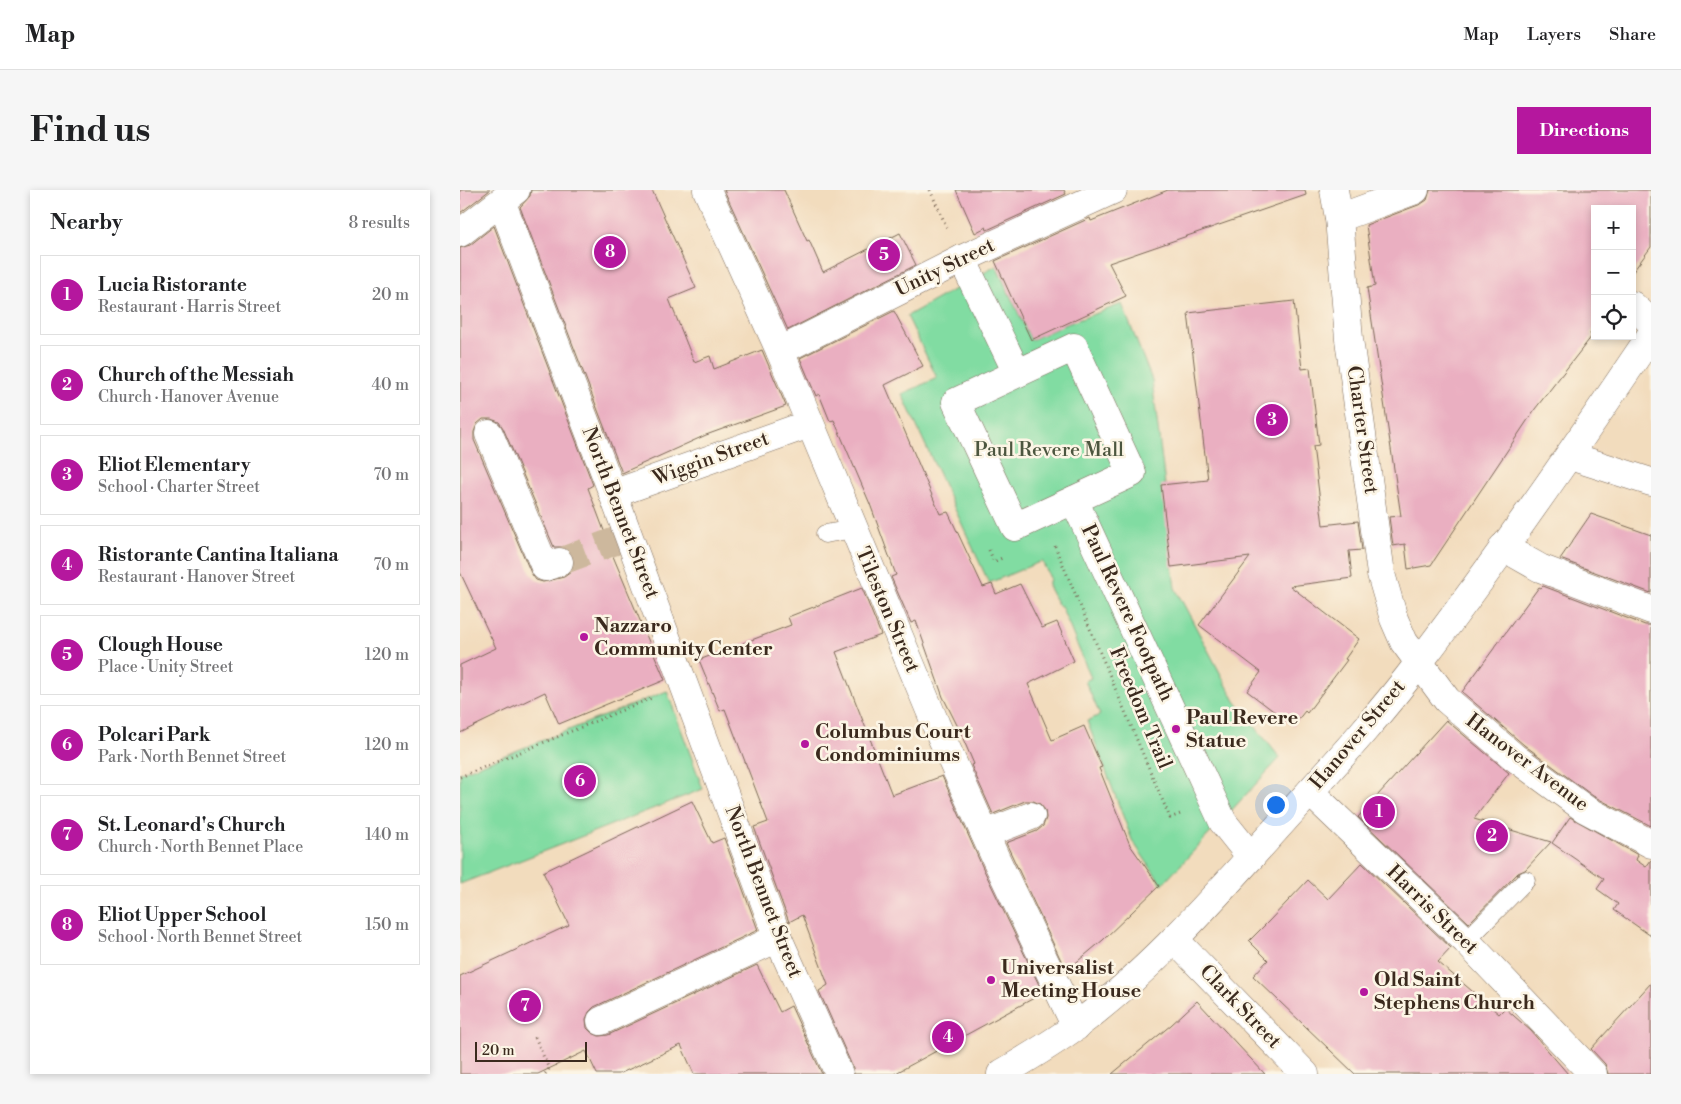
<!DOCTYPE html>
<meta charset="utf-8">
<style>
body{margin:0;font-family:"Libre Bodoni",serif;background:#f6f6f6;color:#202124}
.controls{position:absolute;right:15px;top:15px;display:grid;overflow:hidden;border-radius:0px;box-shadow:0 2px 8px #0003}
.controls button{width:45px;height:45px;display:grid;place-items:center;padding:0;border:0;border-bottom:1px solid #e0e0e0;background:#fff;color:#202124;font:25px sans-serif}
.scale{position:absolute;left:15px;bottom:12px;width:112px;box-sizing:border-box;padding-left:5px;border:2px solid #3b2a1e;border-top:0;font-size:14px;line-height:18px;white-space:nowrap;color:#3b2a1e;-webkit-text-stroke:4px #fcf5e5;paint-order:stroke}
.you{position:absolute;left:815px;top:614px;width:18px;height:18px;margin:-12px;border:4px solid #fff;border-radius:50%;background:#1a73e8;box-shadow:0 0 0 8px #1a73e833}
.badge{display:grid;place-items:center;width:32px;height:32px;border-radius:50%;background:#b5179e;color:#fff;font-size:16px;font-weight:700}
.pin{position:absolute;translate:-50% -50%;border:2px solid #fff;box-shadow:0 1px 5px #0006}
.list{margin:0;padding:0;list-style:none}
h2{display:flex;justify-content:space-between;align-items:center;height:65px;margin:0;padding:0 20px;font-size:21px}
h2 small{font-size:16px;font-weight:400;color:#757577}
.list li{display:grid;grid-template-columns:32px 1fr auto;gap:15px;align-items:center;box-sizing:border-box;height:80px;margin:0 10px 10px;padding:0 10px;border:1px solid #e0e0e0;border-radius:0px}
.list b{display:block;font-size:19px;white-space:nowrap}
.list p{margin:0;font-size:16px;white-space:nowrap;color:#757577}
.list em{font-size:16px;font-style:normal;color:#757577}
.icon{flex:none;width:28px;height:28px;fill:none;stroke:currentColor;stroke-width:2;stroke-linecap:round;stroke-linejoin:round}
.map{position:relative;flex:none;width:1191px;height:884px;overflow:hidden;border-radius:0px}
header{display:flex;align-items:center;gap:30px;box-sizing:border-box;height:70px;padding:0 25px;background:#fff;border-bottom:1px solid #e0e0e0}
header strong{font-size:24px}
nav{display:flex;gap:28px;margin-inline-start:auto;font-size:18px}
.intro{display:flex;align-items:center;justify-content:space-between;box-sizing:border-box;height:120px;padding:0 30px}
h1{margin:0;font-size:35px}
.button{padding:12px 22px;border-radius:0px;background:#b5179e;color:#fff;font-size:18px;font-weight:700}
main{display:flex;gap:30px;padding:0 30px}
aside{flex:1;background:#fff;border-radius:0px;box-shadow:0 2px 8px #0003}
.map>svg:first-child{display:block}
.green{fill:#81dca2;stroke:#5e8360}
.building{fill:#eaafc1;fill-rule:evenodd}
.lines{fill:none;stroke-linecap:round;stroke-linejoin:round}
.street-tunnel{stroke:#cdb89d;stroke-width:28;stroke-dasharray:28 14;stroke-linecap:butt}
.lane-casing{stroke:#7b6856;stroke-width:19}
.street-casing{stroke:#7b6856;stroke-width:29}
.secondary-casing{stroke:#7b6856;stroke-width:29}
.path{stroke:#7b6856;stroke-width:3;stroke-dasharray:1 4;stroke-linecap:butt}
.lane{stroke:#fff;stroke-width:18}
.street{stroke:#fff;stroke-width:28}
.secondary{stroke:#fff;stroke-width:28}
.poi-dot{fill:#b5179e;stroke:#fcf5e5;stroke-width:2}
.labels{text-anchor:middle;dominant-baseline:central;stroke-width:5;stroke-linejoin:round;paint-order:stroke}
.street-label{font-size:20px;fill:#3b2a1e;stroke:#fcf5e5}
.park-label{font-size:20px;fill:#4c563f;stroke:#fcf5e5}
.poi-label{font-size:20px;font-weight:bold;fill:#3b2a1e;stroke:#fcf5e5;text-anchor:start}
</style>
<header>
<strong>Map</strong>
<nav><a>Map</a><a>Layers</a><a>Share</a></nav>
</header>
<div class="intro"><h1>Find us</h1><a class="button">Directions</a></div>
<main>
<aside>
<h2>Nearby<small>8 results</small></h2>
<ul class="list">
<li><span class="badge">1</span><div><b>Lucia Ristorante</b><p>Restaurant · Harris Street</p></div><em>20 m</em></li>
<li><span class="badge">2</span><div><b>Church of the Messiah</b><p>Church · Hanover Avenue</p></div><em>40 m</em></li>
<li><span class="badge">3</span><div><b>Eliot Elementary</b><p>School · Charter Street</p></div><em>70 m</em></li>
<li><span class="badge">4</span><div><b>Ristorante Cantina Italiana</b><p>Restaurant · Hanover Street</p></div><em>70 m</em></li>
<li><span class="badge">5</span><div><b>Clough House</b><p>Place · Unity Street</p></div><em>120 m</em></li>
<li><span class="badge">6</span><div><b>Polcari Park</b><p>Park · North Bennet Street</p></div><em>120 m</em></li>
<li><span class="badge">7</span><div><b>St. Leonard's Church</b><p>Church · North Bennet Place</p></div><em>140 m</em></li>
<li><span class="badge">8</span><div><b>Eliot Upper School</b><p>School · North Bennet Street</p></div><em>150 m</em></li>
</ul>
</aside>
<div class="map">
<svg width="1191" height="884" viewBox="0 0 1191 884">
<rect width="100%" height="100%" fill="#fcf5e5"/>
<filter id="ink" filterUnits="userSpaceOnUse"><feTurbulence type="fractalNoise" baseFrequency=".02" numOctaves="2"/><feDisplacementMap in="SourceGraphic" scale="10" xChannelSelector="R" yChannelSelector="G"/><feConvolveMatrix kernelMatrix="1 2 1 2 8 2 1 2 1" color-interpolation-filters="sRGB"/></filter>
<filter id="wash" filterUnits="userSpaceOnUse"><feTurbulence type="fractalNoise" baseFrequency=".0096" numOctaves="4" result="noise"/><feDisplacementMap in="SourceGraphic" scale="20" xChannelSelector="R" yChannelSelector="G"/><feGaussianBlur stdDeviation="1.12" result="paint"/><feColorMatrix in="noise" values="0 0 0 0 0 0 0 0 0 0 0 0 0 0 0 0 0 1.4 0 .05"/><feComposite in="paint" operator="in"/></filter>
<g filter="url(#wash)">
<rect width="100%" height="100%" fill="#f2dcbd"/>
<!-- green -->
<g class="green">
<path d="M536 76 571 150 604 135 662 114 692 190 705 295 702 296 715 398 775 511 820 568 702 695 672 650 627 531 640 525 625 491 631 488 601 416 598 415 588 396 590 388 582 371 529 393 442 204 477 188 447 126Z"/>
<path d="M207 501 243 599 0 694V583Z"/>
</g>
<g id="blocks">
<!-- building -->
<g class="building">
<path d="M0 0H30L0 23Z"/>
<path d="M71 0H192L236 98 209 109 234 172 250 166 254 179 302 160 326 216 246 245 162 283 60 17 70 6Z"/>
<path d="M264 0H324L347 51 349 50 363 82 440 43 456 75 328 140Z"/>
<path d="M496 0H604L606 4 527 40 526 37 515 43Z"/>
<path d="M708 0H845L846 5 649 73 666 106 571 150 535 71 630 28 631 31Z"/>
<path d="M970 0H1191V57L1172 83V19H1135V137L1130 144 1132 146 1075 219 971 375 948 379 945 354 933 356 929 327 941 326 907 98 915 96 906 35 961 14 967 10Z"/>
<path d="M34 36 133 295 128 298 149 354 150 359 205 490 99 534 85 502 0 543V475L36 458 0 382V58L10 55ZM31 229 39 232 43 238 94 357H102L109 360 113 366 114 375 111 382 104 387 83 392 76 390 71 383 14 250V242L17 234 23 229Z"/>
<path d="M834 111 842 179 850 178 859 255 853 256 863 335 898 331 902 360 889 361 892 388 830 396 899 449 885 469 887 470 847 523 845 521 833 536 787 501 801 482 739 435 790 367 711 377 701 295 748 290 728 123Z"/>
<path d="M434 121 463 176 425 195 480 324 488 322 523 397 532 394 536 404 560 394 582 438 597 432 614 471 568 494 592 550 624 536 642 577 639 578 670 655 699 696 643 750 606 781 546 653 577 641 583 636 586 628 585 620 580 614 573 611H565L533 624 511 575 514 574 497 535 483 507 456 431 451 433 431 387 436 385 410 314 374 230 370 231 359 204 356 206 340 168Z"/>
<path d="M1131 324 1191 345V403L1100 369Z"/>
<path d="M1083 396 1185 435H1191V636L1133 606 1064 555 1002 502 1079 397 1081 398Z"/>
<path d="M402 398 421 445 376 462 432 605 482 586 522 676 582 801 574 808 434 884H394L393 878 359 801 368 795 342 725 329 732 294 637 308 632 265 519 260 521 239 470 331 435 328 427Z"/>
<path d="M986 530 1049 583 1014 629 1091 652 1065 680 1058 683 1009 733 898 627Z"/>
<path d="M232 611 252 653 264 648 298 740 134 817 129 822 126 829 127 838 132 843 139 846 148 845 297 775 320 822 331 816 362 884H234L221 855 159 884H137L126 861 78 884H0V786L109 735 83 682Z"/>
<path d="M1110 627 1178 665 1176 670 1186 677 1191 670V746L1154 720 1158 714 1137 699 1144 689 1092 653Z"/>
<path d="M902 673 991 758 978 772 1039 824 1045 818 1071 841 1108 884H895L793 786 808 770 789 751 809 731 848 690 868 709Z"/>
<path d="M1191 793V884H1148L1145 874 1131 859Z"/>
<path d="M737 811 805 884H652L711 835Z"/>
</g>
</g>
</g>
<g filter="url(#ink)">
<use href="#blocks" fill-opacity="0" stroke="#7b6856" stroke-width="1"/>
<g class="lines">
<!-- street-tunnel -->
<path class="street-tunnel" d="M99 372 169 346"/>
<!-- lane casing -->
<g class="lane-casing">
<g id="lane">
<path d="M365 344 382 341"/>
<path d="M1006 751 1066 690"/>
</g>
</g>
<!-- street casing -->
<g class="street-casing">
<g id="street">
<path d="M247 0 320 161 476 535 536 669 616 837"/>
<path d="M874 0 879 28 889 149 921 384 934 429 944 452 987 510 1054 567 1125 619 1191 654"/>
<path d="M42 13 153 304 318 748 379 884"/>
<path d="M879 28 955 0"/>
<path d="M0 43 56 0"/>
<path d="M502 69 557 183"/>
<path d="M1172 115 1191 132"/>
<path d="M614 157 672 283 555 337 496 212Z"/>
<path d="M320 161 502 69 653 0"/>
<path d="M29 244 85 377 99 372"/>
<path d="M153 304 349 234"/>
<path d="M614 310 763 632 791 667"/>
<path d="M1043 357 1080 378 1191 420"/>
<path d="M850 602 1006 751 1133 884"/>
<path d="M525 644 571 626"/>
<path d="M715 750 845 884"/>
<path d="M141 831 318 748"/>
</g>
</g>
<!-- secondary casing -->
<g class="secondary-casing">
<g id="secondary">
<path d="M1110 266 1191 292"/>
<path d="M541 884C566 869 592 854 616 836 689 782 748 714 808 648 860 590 914 533 961 470 1041 365 1117 255 1191 145"/>
</g>
</g>
<!-- path -->
<g class="path">
<path d="M470 0 488 40"/>
<path d="M595 356 710 628 723 623"/>
<path d="M529 360 534 372 542 368"/>
<path d="M0 587 194 507"/>
<path d="M75 847 89 879 85 884"/>
</g>
<!-- lane -->
<use href="#lane" class="lane"/>
<!-- street -->
<use href="#street" class="street"/>
<!-- secondary -->
<use href="#secondary" class="secondary"/>
</g>
</g>
<!-- markers -->
<g class="poi-dot">
<circle cx="124" cy="447" r="5"/>
<circle cx="716" cy="539" r="5"/>
<circle cx="345" cy="554" r="5"/>
<circle cx="531" cy="790" r="5"/>
<circle cx="904" cy="802" r="5"/>
</g>
<g class="labels">
<!-- street labels -->
<g class="street-label">
<text transform="translate(485 78) rotate(-26)">Unity Street</text>
<text transform="translate(902 240) rotate(82)">Charter Street</text>
<text transform="translate(251 269) rotate(-20)">Wiggin Street</text>
<text transform="translate(160 323) rotate(69)">North Bennet Street</text>
<text transform="translate(427 420) rotate(67)">Tileston Street</text>
<text transform="translate(667 423) rotate(65)">Paul Revere Footpath</text>
<text transform="translate(680 518) rotate(67)">Freedom Trail</text>
<text transform="translate(898 545) rotate(-50)">Hanover Street</text>
<text transform="translate(1067 573) rotate(37)">Hanover Avenue</text>
<text transform="translate(303 702) rotate(69)">North Bennet Street</text>
<text transform="translate(972 720) rotate(44)">Harris Street</text>
<text transform="translate(780 817) rotate(46)">Clark Street</text>
</g>
<!-- park labels -->
<g class="park-label">
<text x="589" y="260">Paul Revere Mall</text>
</g>
<!-- poi labels -->
<g class="poi-label">
<text x="134" y="436">Nazzaro<tspan x="134" dy="23">Community Center</tspan></text>
<text x="726" y="528">Paul Revere<tspan x="726" dy="23">Statue</tspan></text>
<text x="355" y="542">Columbus Court<tspan x="355" dy="23">Condominiums</tspan></text>
<text x="541" y="778">Universalist<tspan x="541" dy="23">Meeting House</tspan></text>
<text x="914" y="790">Old Saint<tspan x="914" dy="23">Stephens Church</tspan></text>
</g>
</g>
</svg>
<div class="controls">
<button>+</button>
<button>−</button>
<button><svg class="icon" aria-label="locate" viewBox="0 0 24 24"><circle cx="12" cy="12" r="6"/><path d="M12 2v4M12 18v4M2 12h4M18 12h4"/></svg></button>
</div>
<div class="scale">20 m</div>
<div class="you"></div>
<div class="pin badge" style="left:919px;top:622px">1</div>
<div class="pin badge" style="left:1032px;top:646px">2</div>
<div class="pin badge" style="left:812px;top:230px">3</div>
<div class="pin badge" style="left:488px;top:847px">4</div>
<div class="pin badge" style="left:424px;top:65px">5</div>
<div class="pin badge" style="left:120px;top:591px">6</div>
<div class="pin badge" style="left:65px;top:816px">7</div>
<div class="pin badge" style="left:150px;top:62px">8</div>
</div>
</main>
